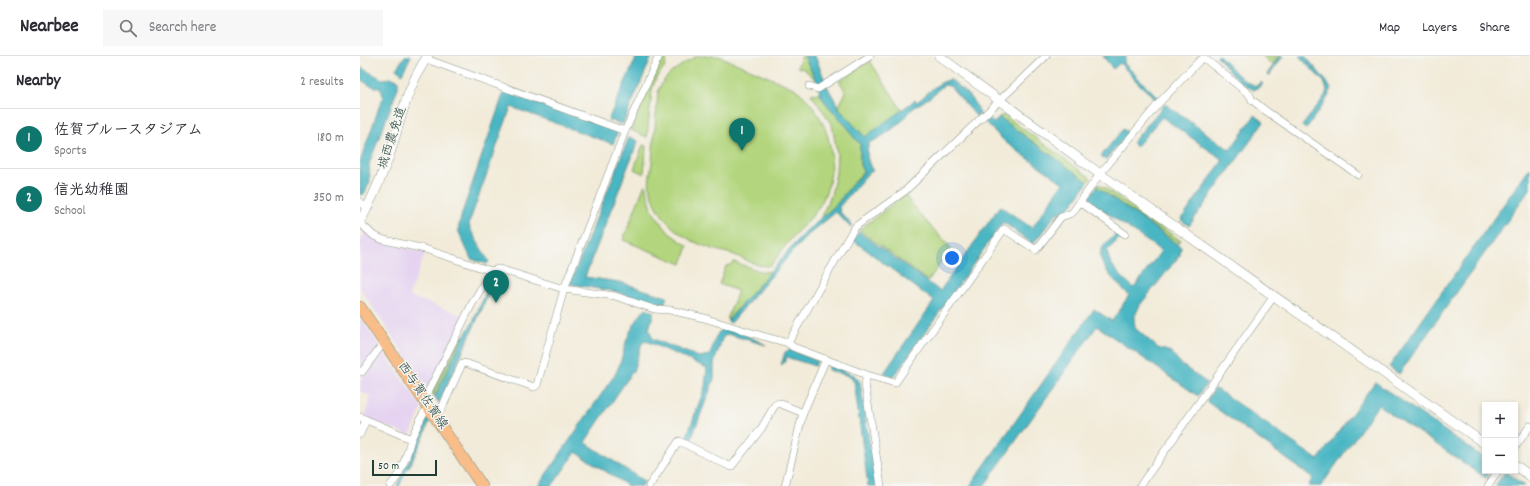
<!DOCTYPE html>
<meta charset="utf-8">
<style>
body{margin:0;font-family:Dekko,"Klee One",sans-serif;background:#f7f7f7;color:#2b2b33}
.controls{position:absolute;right:12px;bottom:12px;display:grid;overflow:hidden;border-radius:0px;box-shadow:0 2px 6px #0003}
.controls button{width:36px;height:36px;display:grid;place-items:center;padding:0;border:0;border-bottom:1px solid #e1e1e2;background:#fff;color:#2b2b33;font:20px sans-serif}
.scale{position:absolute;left:12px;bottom:10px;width:65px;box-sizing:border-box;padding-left:4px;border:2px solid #1f3d34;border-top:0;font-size:11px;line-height:14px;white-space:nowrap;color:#1f3d34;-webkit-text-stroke:3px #f6f6f2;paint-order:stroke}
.you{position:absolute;left:592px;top:202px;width:14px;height:14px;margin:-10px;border:3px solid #fff;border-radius:50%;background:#1a73e8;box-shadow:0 0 0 6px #1a73e833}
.badge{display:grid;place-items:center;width:26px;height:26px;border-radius:50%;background:#0f766e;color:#fff;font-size:13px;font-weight:700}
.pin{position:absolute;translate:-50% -33px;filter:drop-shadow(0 1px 2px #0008)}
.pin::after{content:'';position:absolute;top:21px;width:14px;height:12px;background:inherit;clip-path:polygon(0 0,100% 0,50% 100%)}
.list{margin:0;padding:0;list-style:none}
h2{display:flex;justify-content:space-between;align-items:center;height:52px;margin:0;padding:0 16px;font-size:17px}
h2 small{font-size:13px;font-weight:400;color:#7c7c81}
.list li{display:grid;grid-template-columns:26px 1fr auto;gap:12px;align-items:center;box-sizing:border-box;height:60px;padding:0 16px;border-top:1px solid #e1e1e2}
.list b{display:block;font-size:15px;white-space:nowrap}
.list p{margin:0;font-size:13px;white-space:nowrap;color:#7c7c81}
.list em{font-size:13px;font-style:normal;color:#7c7c81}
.icon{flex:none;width:22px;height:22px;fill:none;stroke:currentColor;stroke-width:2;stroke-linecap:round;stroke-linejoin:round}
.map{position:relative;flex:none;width:1170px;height:430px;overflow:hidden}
header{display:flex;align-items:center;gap:24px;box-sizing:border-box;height:56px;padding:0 20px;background:#fff;border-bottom:1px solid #e1e1e2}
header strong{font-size:19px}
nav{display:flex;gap:22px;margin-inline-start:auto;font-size:14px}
.search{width:280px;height:36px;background:#f7f7f7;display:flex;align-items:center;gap:10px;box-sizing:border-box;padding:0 14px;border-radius:0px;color:#7c7c81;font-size:15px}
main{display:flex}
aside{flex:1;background:#fff}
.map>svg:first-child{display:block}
.built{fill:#e5d3f1}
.green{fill:#b2d57d;stroke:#688958}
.forest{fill:#8db66c;stroke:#567a50}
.water{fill:#48b6c3;stroke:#347a7c}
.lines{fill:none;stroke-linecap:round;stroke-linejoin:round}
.stream{stroke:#48b6c3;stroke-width:2.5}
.minor-casing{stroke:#889486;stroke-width:8}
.tertiary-casing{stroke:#889486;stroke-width:10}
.primary-casing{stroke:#889486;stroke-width:12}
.minor{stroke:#fff;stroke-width:7}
.tertiary{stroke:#fff;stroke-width:9}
.primary{stroke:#f8bd89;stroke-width:11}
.labels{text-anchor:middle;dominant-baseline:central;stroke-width:3;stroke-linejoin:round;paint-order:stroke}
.street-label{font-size:13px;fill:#1f3d34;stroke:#f6f6f2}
</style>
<header>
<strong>Nearbee</strong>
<div class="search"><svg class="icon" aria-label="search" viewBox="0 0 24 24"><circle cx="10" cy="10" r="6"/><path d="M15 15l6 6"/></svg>Search here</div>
<nav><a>Map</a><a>Layers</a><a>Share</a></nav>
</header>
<main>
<aside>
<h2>Nearby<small>2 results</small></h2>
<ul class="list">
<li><span class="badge">1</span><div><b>佐賀ブルースタジアム</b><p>Sports</p></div><em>180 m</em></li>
<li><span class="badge">2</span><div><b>信光幼稚園</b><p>School</p></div><em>350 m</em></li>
</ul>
</aside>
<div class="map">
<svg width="1170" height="430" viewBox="0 0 1170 430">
<rect width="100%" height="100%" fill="#f6f6f2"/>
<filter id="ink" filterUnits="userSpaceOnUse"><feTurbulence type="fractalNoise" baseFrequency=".025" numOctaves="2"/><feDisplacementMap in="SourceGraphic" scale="8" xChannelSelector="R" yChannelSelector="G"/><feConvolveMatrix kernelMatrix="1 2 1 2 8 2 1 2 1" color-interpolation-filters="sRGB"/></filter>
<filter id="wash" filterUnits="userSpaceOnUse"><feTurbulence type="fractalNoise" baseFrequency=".012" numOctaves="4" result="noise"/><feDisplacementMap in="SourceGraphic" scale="16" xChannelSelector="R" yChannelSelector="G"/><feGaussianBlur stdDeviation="0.9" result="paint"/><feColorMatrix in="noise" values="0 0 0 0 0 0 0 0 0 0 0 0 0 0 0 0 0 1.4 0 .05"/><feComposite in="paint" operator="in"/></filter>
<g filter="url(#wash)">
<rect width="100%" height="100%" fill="#f2ebd9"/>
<!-- built -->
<g class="built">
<path d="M6 175 15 184 65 197 49 240 105 260 68 333 0 232V185Z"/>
<path d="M0 261 62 352 50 380 4 361 11 341 0 335V326L5 316 0 314Z"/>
</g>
<!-- green -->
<g class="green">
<path d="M303 0H307L305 11 296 22 292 34 287 81 271 74Z"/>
<path d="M337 0H359L434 32C470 58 483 110 460 149 454 159 446 167 438 175 428 186 420 197 411 209 397 213 382 200 368 197 331 189 301 172 290 133 288 125 291 114 292 106 294 83 296 59 298 36 304 17 321 10 337 0Z"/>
<path d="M442 0H444L456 24 444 13 437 11Z"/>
<path d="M903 0H919L912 9Z"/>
<path d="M510 5 542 54 505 81 481 55 479 50 486 36 479 25Z"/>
<path d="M460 37 465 46 488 72 491 78 500 88V109L503 115 500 121 493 127 476 149 460 163 471 139 476 117 477 97 472 68 451 38Z"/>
<path d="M644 59 731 122 728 126 639 61Z"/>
<path d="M283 89 286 90 284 118 274 113Z"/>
<path d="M285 128 293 156 309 177 328 190 322 208 263 184Z"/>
<path d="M739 128 821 185 818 187 737 131Z"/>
<path d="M545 139 563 162 591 192 568 225 499 174Z"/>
<path d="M374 206 403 216 411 215 369 263H367L378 235 359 228 366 210 371 209Z"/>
</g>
<!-- forest -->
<path class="forest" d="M104 280 75 341 71 336 98 282Z"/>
<!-- water -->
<g class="water">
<path d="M45 0H51L42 18 36 13Z"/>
<path d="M277 0H292L263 68 248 64Z"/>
<path d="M444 0H455L468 32 481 55 505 81 555 44 557 46C568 38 577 25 591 24 603 33 615 44 620 58L617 61 590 30 584 29C579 32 574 39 570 41 564 45 558 49 552 53 549 56 547 60 544 63 537 70 519 84 510 86 505 96 507 106 513 115L508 117 479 151 480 156 492 169 490 171 476 156 448 179 432 196 371 267 367 265 369 263 445 176 476 149 493 127 500 121 503 115 500 109V88L491 78 488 72 465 46 460 37 456 24Z"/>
<path d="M743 0H766L764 7 782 26 799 42 797 44 779 28 760 7 753 13Z"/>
<path d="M857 0H860L877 18 885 25 896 30 901 26 903 28 894 34C878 27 868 13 857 0Z"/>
<path d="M920 0H923L909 20 907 18Z"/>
<path d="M939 0H945L967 26 971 33 968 41 946 73 942 70 965 40 967 34 964 26Z"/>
<path d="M0 11 22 23 32 22 38 24V32L9 108 10 126 4 138 0 139V106L23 40 21 33 9 29 0 23Z"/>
<path d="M144 36 258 75 253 88 151 51 109 167 110 173 129 206 127 208 111 203 98 174 102 157Z"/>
<path d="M805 48 870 94 895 59 904 66 829 170 821 164 863 104 802 61 776 91 772 87Z"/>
<path d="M639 61 728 126 708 154 697 157 673 188 643 166 533 322 524 317 574 245 493 184 499 176 580 235 640 150 672 172 703 127 645 86 625 66 628 63 634 67Z"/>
<path d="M763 73 769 77 745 104 741 100Z"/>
<path d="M269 81 278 85 225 221 260 226 307 241 304 249 290 247 257 236 210 228Z"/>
<path d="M1170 111V133L1039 318 1029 311Z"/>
<path d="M737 131 821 191 820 199 780 249 774 262 775 272 798 292 811 296 822 309 847 327 838 340 737 270 624 430H610L734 253 752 265 769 239C761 231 736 209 741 195 743 189 751 183 756 178L762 180 747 195C749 211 763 222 774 232L801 195 727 143Z"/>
<path d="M137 220 79 347 75 341 104 280 113 266 127 234Z"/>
<path d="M285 253 294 256 289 273 293 283 339 301 350 299C352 292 355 281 359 276 366 267 398 285 406 289L367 278 362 283 354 307V323L331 384 327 380 345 331 347 312 286 285 282 287 273 315 225 386 285 426 281 430H268L216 396 192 430H178L256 317C261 307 263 297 266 286 270 274 277 263 285 253Z"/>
<path d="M430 294 457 305 455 310 426 301 425 306 421 309 425 296Z"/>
<path d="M469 309 495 320 500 326 516 430H508L494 325 486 319 468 314Z"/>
<path d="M1015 326 1125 403V415H1131L1126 422 1018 349 961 430H948L953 422 846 345 855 332 958 404Z"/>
<path d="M66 364H70L64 380 49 411 47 410Z"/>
<path d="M1145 416 1165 430H1135Z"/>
</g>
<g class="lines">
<!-- stream -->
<path class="stream" d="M38 430 48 409"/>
</g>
</g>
<g filter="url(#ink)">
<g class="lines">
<!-- minor casing -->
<g class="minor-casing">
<g id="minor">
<path d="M66 3 265 75"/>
<path d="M449 30 458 33 510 0"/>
<path d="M0 146 7 153"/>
<path d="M720 146 765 178"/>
<path d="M0 167 14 180 24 184 65 193 131 215 139 213 204 233 255 240 294 253 310 254 344 262 399 279 428 287"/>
<path d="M0 315 2 316 24 286"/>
<path d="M507 319 535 327 644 173 676 194 701 161 712 157 740 118 799 47 839 5 844 2 890 39 892 44 906 55 998 119"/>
<path d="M63 342 69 334 112 248 131 215"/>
<path d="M75 360 81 354 102 308 105 307 174 331 177 329 204 233 265 75 299 0"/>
<path d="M0 361 51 383"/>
<path d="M0 378 6 364"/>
<path d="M1155 391 1170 370"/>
<path d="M30 430 38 420 46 401 51 383 63 358 69 351"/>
<path d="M289 430 319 385 371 411 401 373 415 349 419 347 443 357 466 303"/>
<path d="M425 430 443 357"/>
<path d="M521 430 505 328 507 319 433 291 428 287 491 177 496 170 545 135 686 0"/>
<path d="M780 430 914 240"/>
<path d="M1128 430 1138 415"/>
</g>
</g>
<!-- tertiary casing -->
<g class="tertiary-casing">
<g id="tertiary">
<path d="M579 0 740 118 1125 388"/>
<path d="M0 165C11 147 19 126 27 106 40 70 45 32 68 0"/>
<path d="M1155 409 1170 420"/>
</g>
</g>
<!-- primary casing -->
<g class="primary-casing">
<path id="primary" d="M0 251 122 430"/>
</g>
<!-- minor -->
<use href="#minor" class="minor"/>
<!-- tertiary -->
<use href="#tertiary" class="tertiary"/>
<!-- primary -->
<use href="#primary" class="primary"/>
</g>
</g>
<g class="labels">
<!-- street labels -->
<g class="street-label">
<text transform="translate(33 82) rotate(-72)">城西農免道</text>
<text transform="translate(62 340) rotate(56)">西与賀佐賀線</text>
</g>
</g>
</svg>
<div class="controls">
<button>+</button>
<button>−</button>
</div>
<div class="scale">50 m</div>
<div class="you"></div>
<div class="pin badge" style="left:382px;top:95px">1</div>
<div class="pin badge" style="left:136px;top:247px">2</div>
</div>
</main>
